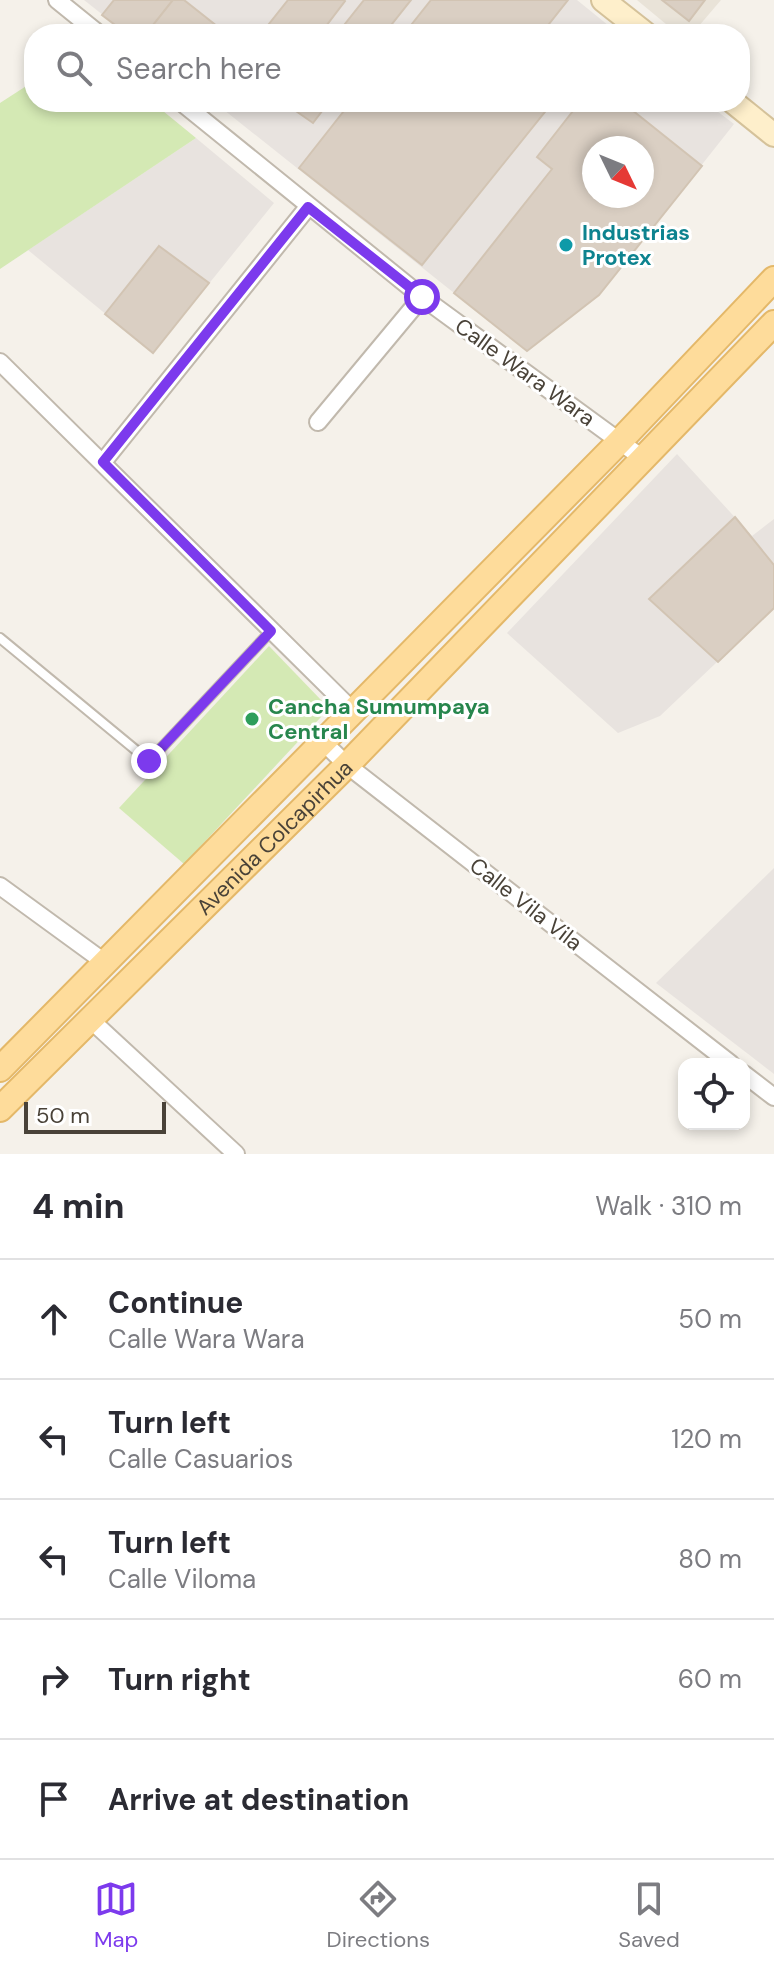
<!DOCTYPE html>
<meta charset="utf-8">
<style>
body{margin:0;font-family:"DM Sans",sans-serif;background:#f2f2f3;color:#2b2b33}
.controls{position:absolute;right:24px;bottom:24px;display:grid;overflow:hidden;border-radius:16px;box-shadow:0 4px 12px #0003}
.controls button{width:72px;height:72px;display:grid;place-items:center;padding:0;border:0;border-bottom:2px solid #e1e1e2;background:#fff;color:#2b2b33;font:40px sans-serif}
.compass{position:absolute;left:582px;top:136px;width:72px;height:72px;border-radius:50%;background:#fff;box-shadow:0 4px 12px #0003;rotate:133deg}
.scale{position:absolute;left:24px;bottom:20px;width:142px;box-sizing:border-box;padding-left:8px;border:4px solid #494238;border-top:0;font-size:22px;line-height:28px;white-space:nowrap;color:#494238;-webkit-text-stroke:6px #fff;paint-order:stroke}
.stop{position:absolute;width:24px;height:24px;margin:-18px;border:6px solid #7c3aed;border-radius:50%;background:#fff}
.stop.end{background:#7c3aed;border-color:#fff;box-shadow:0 2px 8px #0008}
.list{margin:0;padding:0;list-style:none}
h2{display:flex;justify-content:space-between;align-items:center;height:104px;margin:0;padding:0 32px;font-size:34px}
h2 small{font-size:26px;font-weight:400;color:#7c7c81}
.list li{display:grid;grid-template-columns:52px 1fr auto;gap:24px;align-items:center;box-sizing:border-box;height:120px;padding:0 32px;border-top:2px solid #e1e1e2}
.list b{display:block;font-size:30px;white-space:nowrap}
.list p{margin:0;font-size:26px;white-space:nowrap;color:#7c7c81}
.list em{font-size:26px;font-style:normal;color:#7c7c81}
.icon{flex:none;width:44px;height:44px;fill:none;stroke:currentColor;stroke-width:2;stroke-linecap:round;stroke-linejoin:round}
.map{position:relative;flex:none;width:774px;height:1154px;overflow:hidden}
.search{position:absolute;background:#fff;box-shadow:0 4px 12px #0003;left:24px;right:24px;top:24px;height:88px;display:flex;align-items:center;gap:20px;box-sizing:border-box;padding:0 28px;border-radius:32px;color:#7c7c81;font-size:30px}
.sheet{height:704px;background:#fff}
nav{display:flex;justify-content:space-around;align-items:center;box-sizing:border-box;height:112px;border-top:2px solid #e1e1e2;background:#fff;font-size:22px;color:#7c7c81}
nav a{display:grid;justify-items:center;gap:4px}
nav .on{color:#7c3aed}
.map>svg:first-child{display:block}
.residential{fill:#e9e3d8}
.industrial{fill:#e8e3df;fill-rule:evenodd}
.green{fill:#d4e9b4}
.building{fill:#dacfc3;stroke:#d2c4b3;stroke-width:2;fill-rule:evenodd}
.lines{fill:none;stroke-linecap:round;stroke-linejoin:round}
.lane-casing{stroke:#c1b9ad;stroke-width:12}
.street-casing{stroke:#c1b9ad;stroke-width:20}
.secondary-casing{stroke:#d5c29a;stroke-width:26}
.primary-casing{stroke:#e4b869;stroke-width:28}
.lane{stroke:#fff;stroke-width:8}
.street{stroke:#fff;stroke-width:16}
.secondary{stroke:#feefcb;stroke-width:22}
.primary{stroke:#fedc9b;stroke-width:24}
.route{stroke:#7c3aed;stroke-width:10}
.culture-dot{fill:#0f9aa8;stroke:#fff;stroke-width:3}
.leisure-dot{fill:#2e9e5b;stroke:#fff;stroke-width:3}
.labels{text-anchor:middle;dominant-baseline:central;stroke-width:6;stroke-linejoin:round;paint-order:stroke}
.culture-label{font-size:22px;font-weight:bold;fill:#0d838f;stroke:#fff;text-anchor:start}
.street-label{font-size:22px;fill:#494238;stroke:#fff}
.leisure-label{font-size:22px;font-weight:bold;fill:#27864d;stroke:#fff;text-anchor:start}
</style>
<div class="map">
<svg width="774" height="1154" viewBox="0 0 774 1154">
<rect width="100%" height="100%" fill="#f5f1ea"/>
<!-- residential -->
<path class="residential" d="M637 0H721L692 34H678Z"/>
<!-- industrial -->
<g class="industrial">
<path d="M84 0H577L619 34H127Z"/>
<path d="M214 102H705L734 124 599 295 527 351ZM594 148H642V196H594Z"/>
<path d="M196 138 274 203 153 353 28 250Z"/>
<path d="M677 454 752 536 774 519V608L660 716 618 733 507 633Z"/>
<path d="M774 868V1074L656 983Z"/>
</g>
<!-- green -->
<g class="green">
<path d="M34 81V102H152L196 138 0 269V103Z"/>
<path d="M269 646 323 702 321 717 184 864 119 808Z"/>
</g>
<!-- building -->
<g class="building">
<path d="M114 0H173L146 34H127L102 15Z"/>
<path d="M173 0H184L227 34H146Z"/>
<path d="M288 0H344L345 1 320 34H261Z"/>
<path d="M364 0H411L384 34H337Z"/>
<path d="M431 0H568L541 34H404Z"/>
<path d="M662 0H705L689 21Z"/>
<path d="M283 102H329L313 123Z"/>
<path d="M351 102H543L549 107 422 265 299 168Z"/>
<path d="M580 102H622L702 166 599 295 527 351 454 293 552 169 537 157ZM594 148H642V196H594Z"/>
<path d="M159 246 209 283 153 353 105 314Z"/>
<path d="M735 517 774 565V608L718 662 649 599Z"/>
</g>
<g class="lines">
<!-- lane casing -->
<g class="lane-casing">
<path id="lane" d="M0 638 149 761 271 631"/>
</g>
<!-- street casing -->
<g class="street-casing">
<g id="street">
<path d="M57 0 99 34"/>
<path d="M181 102 422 297 645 460"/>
<path d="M0 362 353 711"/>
<path d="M318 422 422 297"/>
<path d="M103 462 308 207"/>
<path d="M323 742 347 765 731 1064"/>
<path d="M0 886 107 964"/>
<path d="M92 1021 236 1154"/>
<path d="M744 1074 774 1097"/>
</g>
</g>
<!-- secondary casing -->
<g class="secondary-casing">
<g id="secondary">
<path d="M603 0 646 34"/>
<path d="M733 102 774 135"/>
</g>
</g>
<!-- primary casing -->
<g class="primary-casing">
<g id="primary">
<path d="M0 1069 620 441 774 279"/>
<path id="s1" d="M0 1109 347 765 774 323"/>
</g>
</g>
<!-- lane -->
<use href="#lane" class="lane"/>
<!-- street -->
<use href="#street" class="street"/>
<!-- secondary -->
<use href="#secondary" class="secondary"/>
<!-- primary -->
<use href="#primary" class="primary"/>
</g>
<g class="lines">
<!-- route -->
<path class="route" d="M149 761 271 631 103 462 308 207 422 297"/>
</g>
<!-- markers -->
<circle class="culture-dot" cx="566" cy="245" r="8"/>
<circle class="leisure-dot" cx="252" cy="719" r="8"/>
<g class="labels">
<!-- culture labels -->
<g class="culture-label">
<text x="582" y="232">Industrias<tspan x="582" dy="25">Protex</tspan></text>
</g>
<!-- street labels -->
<g class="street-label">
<text transform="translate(525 372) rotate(36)">Calle Wara Wara</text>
<text stroke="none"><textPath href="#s1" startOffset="386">Avenida Colcapirhua</textPath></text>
<text transform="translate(526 904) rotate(38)">Calle Vila Vila</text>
</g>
<!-- leisure labels -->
<g class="leisure-label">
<text x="268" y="706">Cancha Sumumpaya<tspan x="268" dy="25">Central</tspan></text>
</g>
</g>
</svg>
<div class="controls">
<button><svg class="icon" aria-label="locate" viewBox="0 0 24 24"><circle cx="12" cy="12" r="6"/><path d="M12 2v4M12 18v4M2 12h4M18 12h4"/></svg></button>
</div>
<svg class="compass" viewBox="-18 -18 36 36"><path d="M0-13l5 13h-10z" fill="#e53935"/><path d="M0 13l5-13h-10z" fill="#7c7c81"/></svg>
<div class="scale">50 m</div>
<div class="stop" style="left:422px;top:297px"></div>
<div class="stop end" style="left:149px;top:761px"></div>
<div class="search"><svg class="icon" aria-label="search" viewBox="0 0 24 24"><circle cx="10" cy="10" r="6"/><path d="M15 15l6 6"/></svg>Search here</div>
</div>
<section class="sheet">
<h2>4 min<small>Walk · 310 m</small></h2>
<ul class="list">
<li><svg class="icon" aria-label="ahead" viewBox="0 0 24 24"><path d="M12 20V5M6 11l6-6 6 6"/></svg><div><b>Continue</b><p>Calle Wara Wara</p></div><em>50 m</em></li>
<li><svg class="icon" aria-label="left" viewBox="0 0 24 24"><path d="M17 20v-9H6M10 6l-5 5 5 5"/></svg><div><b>Turn left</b><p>Calle Casuarios</p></div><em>120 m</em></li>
<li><svg class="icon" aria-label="left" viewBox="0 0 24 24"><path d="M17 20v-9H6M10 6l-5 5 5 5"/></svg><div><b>Turn left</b><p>Calle Viloma</p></div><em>80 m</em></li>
<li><svg class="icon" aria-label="right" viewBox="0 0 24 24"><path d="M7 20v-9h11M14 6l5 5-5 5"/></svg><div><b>Turn right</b></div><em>60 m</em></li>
<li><svg class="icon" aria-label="arrive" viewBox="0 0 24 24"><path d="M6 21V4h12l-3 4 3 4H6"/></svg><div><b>Arrive at destination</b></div></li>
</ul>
</section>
<nav>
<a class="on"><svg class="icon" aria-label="map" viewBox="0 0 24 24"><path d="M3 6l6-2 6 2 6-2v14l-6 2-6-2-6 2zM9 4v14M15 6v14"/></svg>Map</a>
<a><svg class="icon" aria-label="directions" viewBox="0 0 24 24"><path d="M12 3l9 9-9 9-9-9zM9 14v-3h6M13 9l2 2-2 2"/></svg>Directions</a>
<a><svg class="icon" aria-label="saved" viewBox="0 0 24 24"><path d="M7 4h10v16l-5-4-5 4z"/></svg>Saved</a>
</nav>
